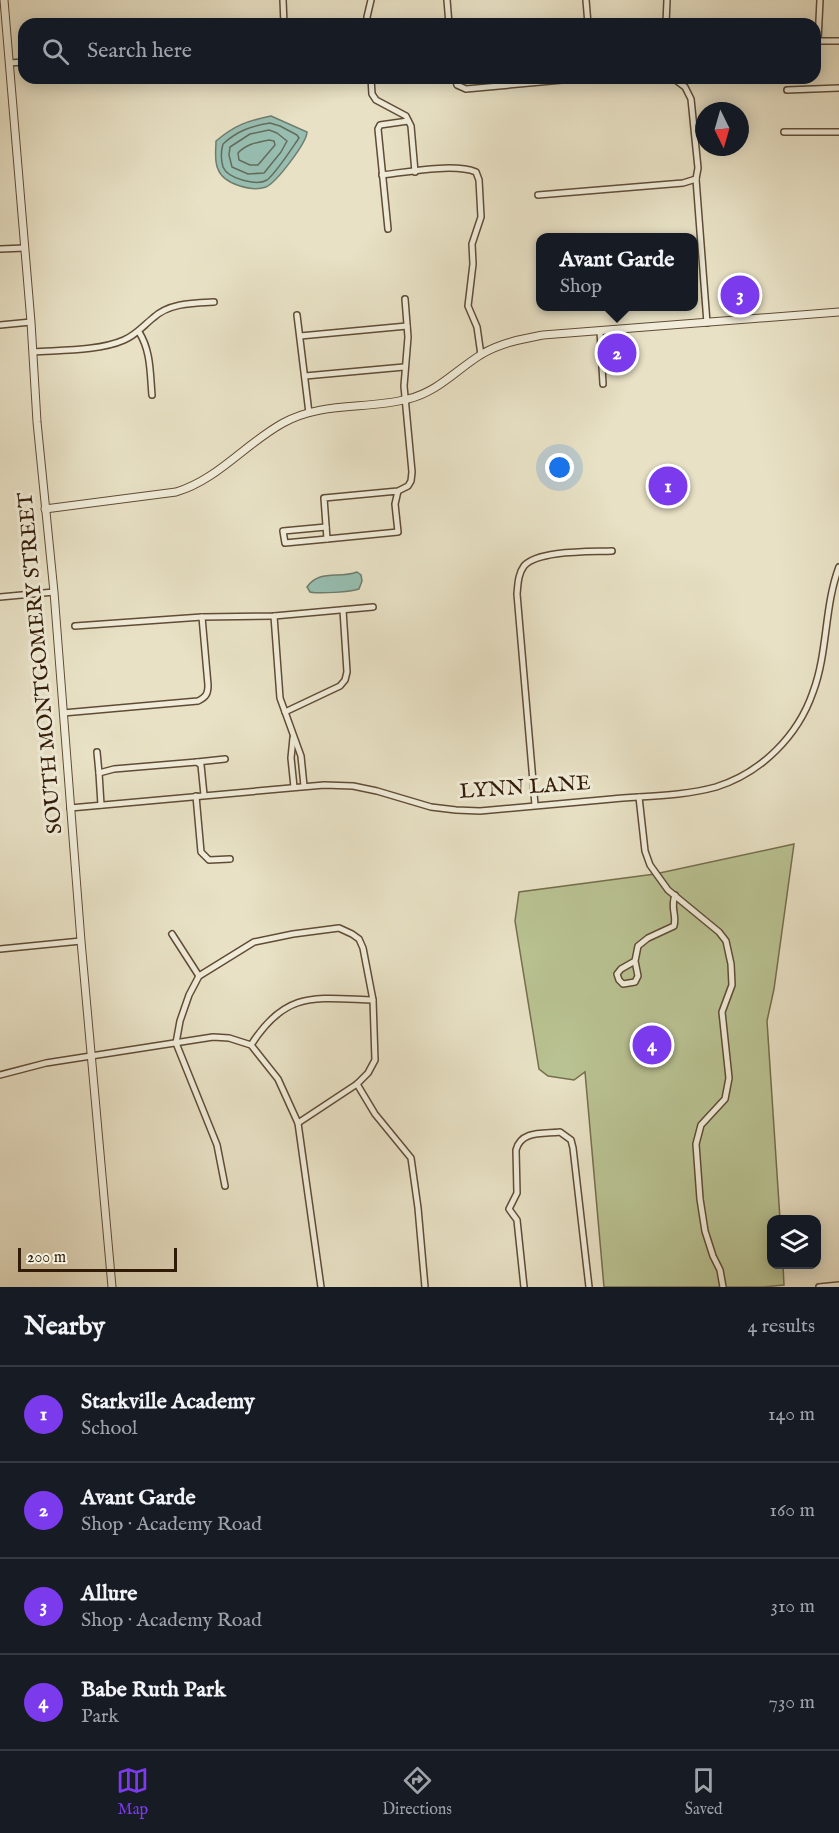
<!DOCTYPE html>
<meta charset="utf-8">
<style>
body{margin:0;font-family:"IM FELL English",serif;background:#242831;color:#f1f3f6}
.controls{position:absolute;right:18px;bottom:18px;display:grid;overflow:hidden;border-radius:12px;box-shadow:0 3px 15px #0003}
.controls button{width:54px;height:54px;display:grid;place-items:center;padding:0;border:0;border-bottom:2px solid #363941;background:#171b24;color:#f1f3f6;font:30px sans-serif}
.compass{position:absolute;left:695px;top:102px;width:54px;height:54px;border-radius:50%;background:#171b24;box-shadow:0 3px 15px #0003;rotate:175deg}
.scale{position:absolute;left:18px;bottom:15px;width:159px;box-sizing:border-box;padding-left:6px;border:3px solid #321b06;border-top:0;font-size:16px;line-height:21px;white-space:nowrap;color:#321b06;-webkit-text-stroke:4px #f0ecd9;paint-order:stroke}
.you{position:absolute;left:560px;top:468px;width:21px;height:21px;margin:-15px;border:4px solid #fff;border-radius:50%;background:#1a73e8;box-shadow:0 0 0 9px #1a73e833}
.badge{display:grid;place-items:center;width:39px;height:39px;border-radius:50%;background:#7c3aed;color:#fff;font-size:20px;font-weight:700}
.pin{position:absolute;translate:-50% -50%;border:3px solid #fff;box-shadow:0 2px 6px #0006}
.popup{position:absolute;left:536px;top:233px;width:162px;height:78px;box-sizing:border-box;display:grid;place-content:center;border-radius:12px;background:#171b24;filter:drop-shadow(0 2px 4px #0005);font-size:20px;white-space:nowrap;color:#9ea1a6}
.popup b{font-size:22px;color:#f1f3f6}
.popup::after{content:'';position:absolute;left:50%;top:100%;margin-left:-12px;border:12px solid transparent;border-top-color:#171b24}
.list{margin:0;padding:0;list-style:none}
h2{display:flex;justify-content:space-between;align-items:center;height:78px;margin:0;padding:0 24px;font-size:26px}
h2 small{font-size:20px;font-weight:400;color:#9ea1a6}
.list li{display:grid;grid-template-columns:39px 1fr auto;gap:18px;align-items:center;box-sizing:border-box;height:96px;padding:0 24px;border-top:2px solid #363941}
.list b{display:block;font-size:22px;white-space:nowrap}
.list p{margin:0;font-size:20px;white-space:nowrap;color:#9ea1a6}
.list em{font-size:20px;font-style:normal;color:#9ea1a6}
.icon{flex:none;width:33px;height:33px;fill:none;stroke:currentColor;stroke-width:2;stroke-linecap:round;stroke-linejoin:round}
.map{position:relative;flex:none;width:839px;height:1287px;overflow:hidden}
.search{position:absolute;background:#171b24;box-shadow:0 3px 15px #0003;left:18px;right:18px;top:18px;height:66px;display:flex;align-items:center;gap:15px;box-sizing:border-box;padding:0 21px;border-radius:18px;color:#9ea1a6;font-size:22px}
.sheet{height:462px;background:#171b24}
nav{display:flex;justify-content:space-around;align-items:center;box-sizing:border-box;height:84px;border-top:2px solid #363941;background:#171b24;font-size:16px;color:#9ea1a6}
nav a{display:grid;justify-items:center;gap:3px}
nav .on{color:#7c3aed}
.map>svg:first-child{display:block}
.green{fill:#b9c292;stroke:#766e4c;stroke-width:1.5}
.water{fill:#97beb1;stroke:#6f7d6d;stroke-width:1.5}
.lines{fill:none;stroke-linecap:round;stroke-linejoin:round}
.shore{stroke:#646c5c;stroke-width:1.5}
.minor-casing{stroke:#604c36;stroke-width:8}
.tertiary-casing{stroke:#604c36;stroke-width:9}
.minor{stroke:#f0ecd9;stroke-width:5}
.tertiary{stroke:#f0ecd9;stroke-width:7}
.labels{text-anchor:middle;dominant-baseline:central;stroke-width:6;stroke-linejoin:round;paint-order:stroke}
.street-label{font-size:21px;fill:#321b06;stroke:#f0ecd9}
</style>
<div class="map">
<svg width="839" height="1287" viewBox="0 0 839 1287">
<rect width="100%" height="100%" fill="#e8e1c5"/>
<filter id="stains"><feTurbulence type="fractalNoise" baseFrequency=".00333" numOctaves="4"/><feColorMatrix values="0 0 0 0 .2 0 0 0 0 .09 0 0 0 0 .02 0 0 0 .5 -.17"/></filter>
<radialGradient id="worn" r=".72"><stop offset=".6" stop-color="#630" stop-opacity="0"/><stop offset="1" stop-color="#630" stop-opacity=".3"/></radialGradient>
<!-- green -->
<path class="green" d="M794 844 774 989 767 1021 780 1219 772 1220V1264L783 1265 784 1285 763 1287H604L585 1072 574 1080 548 1076 539 1069 515 921 519 892 655 874Z"/>
<!-- water -->
<g class="water">
<path d="M271 116 307 132C307 142 277 182 266 187 252 192 223 184 218 169 214 161 216 150 216 141 235 125 247 121 271 116Z"/>
<path d="M357 572 361 575 362 581 359 589C351 592 319 594 310 592L307 587C319 569 339 579 357 572Z"/>
</g>
<g class="lines">
<!-- shore -->
<g class="shore">
<path d="M270 123 280 126 297 135 299 138C292 148 276 173 267 180 257 186 228 179 223 167 221 160 221 151 223 144 237 131 251 126 270 123Z"/>
<path d="M269 130 277 133 287 141 281 152 264 173 248 174 232 167 229 155 230 147 250 134Z"/>
<path d="M269 140 274 141 275 145 258 165H250L239 160 238 153C246 144 258 142 269 140Z"/>
</g>
<!-- minor casing -->
<g class="minor-casing">
<g id="minor">
<path d="M283 0 284 24"/>
<path d="M447 0 449 24"/>
<path d="M586 0 588 24"/>
<path d="M368 24 367 17 371 0"/>
<path d="M666 24 667 0"/>
<path d="M817 41H839"/>
<path d="M818 41 820 0"/>
<path d="M9 63 24 62"/>
<path d="M371 78 372 94 376 100 406 116 411 126 415 172"/>
<path d="M455 78 457 85 466 89 584 78"/>
<path d="M673 78 685 87 691 99 698 168 696 179 707 323"/>
<path d="M787 90 839 88"/>
<path d="M784 132H839"/>
<path d="M382 175C407 172 454 163 476 172L479 180 481 217 472 244 473 264 468 306 477 327 481 355"/>
<path d="M538 195 683 183 696 179"/>
<path d="M388 229 378 129 380 125 408 121"/>
<path d="M0 249 25 248"/>
<path d="M297 315 309 413"/>
<path d="M0 325 31 322"/>
<path d="M600 331 603 384"/>
<path d="M139 332C151 351 150 373 152 395"/>
<path d="M300 336 407 326"/>
<path d="M33 352C60 350 99 351 124 340 136 335 143 326 153 318 169 303 193 303 214 302"/>
<path d="M305 376 404 367"/>
<path d="M398 491 395 504 398 532 327 539 324 498 398 491 408 486 411 481 412 472 404 386 408 337 405 299"/>
<path d="M326 527 283 531 285 543 327 539"/>
<path d="M0 597 54 592"/>
<path d="M274 616 280 698 301 756 304 786"/>
<path d="M75 626 202 617 274 616 373 607"/>
<path d="M285 712 340 686 345 680 347 672 343 610"/>
<path d="M63 713 198 701C206 697 208 694 208 685L202 617"/>
<path d="M293 738 291 758 294 787"/>
<path d="M97 752 99 773"/>
<path d="M197 762 225 759"/>
<path d="M196 796 201 852 209 860 230 859"/>
<path d="M639 797 645 851 650 865 668 890 719 932 726 941 731 964 732 985 722 1012 729 1078 725 1099 701 1125 696 1144 700 1199 705 1231 713 1256 720 1270 723 1287"/>
<path d="M101 805 99 773 114 769 197 762 201 765 204 795"/>
<path d="M535 805 517 594C518 584 518 574 524 566 538 550 591 552 612 551"/>
<path d="M70 808 324 785 353 786 377 791 431 807 456 810 480 811C524 807 568 803 612 799 646 796 683 796 716 787 761 773 798 736 813 692 828 652 824 607 839 567"/>
<path d="M172 934 199 976"/>
<path d="M0 949 81 941"/>
<path d="M635 961 638 976 635 982 623 984 619 980 617 974 621 969 635 961 638 946 648 938 674 926C677 914 670 909 675 895"/>
<path d="M251 1045C286 990 315 998 373 1000"/>
<path d="M0 1075 46 1063 213 1037 229 1038 251 1045 278 1079 298 1123 321 1287"/>
<path d="M357 1084 375 1114 411 1158 418 1208 425 1287"/>
<path d="M225 1186 217 1145 176 1043 180 1021 189 995 199 976 254 942 293 934 339 928 352 934 359 939 363 948 373 1000 375 1060 368 1073 357 1084 298 1123"/>
<path d="M524 1287 517 1220 509 1209 517 1193 516 1150C521 1130 544 1134 560 1132L571 1140 573 1148 589 1287"/>
<path d="M819 1287 839 1285"/>
</g>
</g>
<!-- tertiary casing -->
<g class="tertiary-casing">
<g id="tertiary">
<path d="M4 0 31 322 37 422 54 592 81 941 112 1287"/>
<path d="M45 509 176 492C217 480 245 444 283 423 323 401 366 410 408 399 438 392 457 369 482 354 500 343 522 339 543 335L839 312"/>
</g>
</g>
<!-- minor -->
<use href="#minor" class="minor"/>
<!-- tertiary -->
<use href="#tertiary" class="tertiary"/>
</g>
<g class="labels">
<!-- street labels -->
<g class="street-label">
<text transform="translate(41 663) rotate(-95)">SOUTH MONTGOMERY STREET</text>
<text transform="translate(525 788) rotate(-4)">LYNN LANE</text>
</g>
</g>
<rect width="100%" height="100%" filter="url(#stains)"/>
<rect width="100%" height="100%" fill="url(#worn)"/>
</svg>
<div class="controls">
<button><svg class="icon" aria-label="layers" viewBox="0 0 24 24"><path d="M12 4l9 5-9 5-9-5zM3 14l9 5 9-5"/></svg></button>
</div>
<svg class="compass" viewBox="-18 -18 36 36"><path d="M0-13l5 13h-10z" fill="#e53935"/><path d="M0 13l5-13h-10z" fill="#9ea1a6"/></svg>
<div class="scale">200 m</div>
<div class="you"></div>
<div class="pin badge" style="left:668px;top:486px">1</div>
<div class="pin badge" style="left:617px;top:353px">2</div>
<div class="popup"><b>Avant Garde</b>Shop</div>
<div class="pin badge" style="left:740px;top:295px">3</div>
<div class="pin badge" style="left:652px;top:1045px">4</div>
<div class="search"><svg class="icon" aria-label="search" viewBox="0 0 24 24"><circle cx="10" cy="10" r="6"/><path d="M15 15l6 6"/></svg>Search here</div>
</div>
<section class="sheet">
<h2>Nearby<small>4 results</small></h2>
<ul class="list">
<li><span class="badge">1</span><div><b>Starkville Academy</b><p>School</p></div><em>140 m</em></li>
<li><span class="badge">2</span><div><b>Avant Garde</b><p>Shop · Academy Road</p></div><em>160 m</em></li>
<li><span class="badge">3</span><div><b>Allure</b><p>Shop · Academy Road</p></div><em>310 m</em></li>
<li><span class="badge">4</span><div><b>Babe Ruth Park</b><p>Park</p></div><em>730 m</em></li>
</ul>
</section>
<nav>
<a class="on"><svg class="icon" aria-label="map" viewBox="0 0 24 24"><path d="M3 6l6-2 6 2 6-2v14l-6 2-6-2-6 2zM9 4v14M15 6v14"/></svg>Map</a>
<a><svg class="icon" aria-label="directions" viewBox="0 0 24 24"><path d="M12 3l9 9-9 9-9-9zM9 14v-3h6M13 9l2 2-2 2"/></svg>Directions</a>
<a><svg class="icon" aria-label="saved" viewBox="0 0 24 24"><path d="M7 4h10v16l-5-4-5 4z"/></svg>Saved</a>
</nav>
